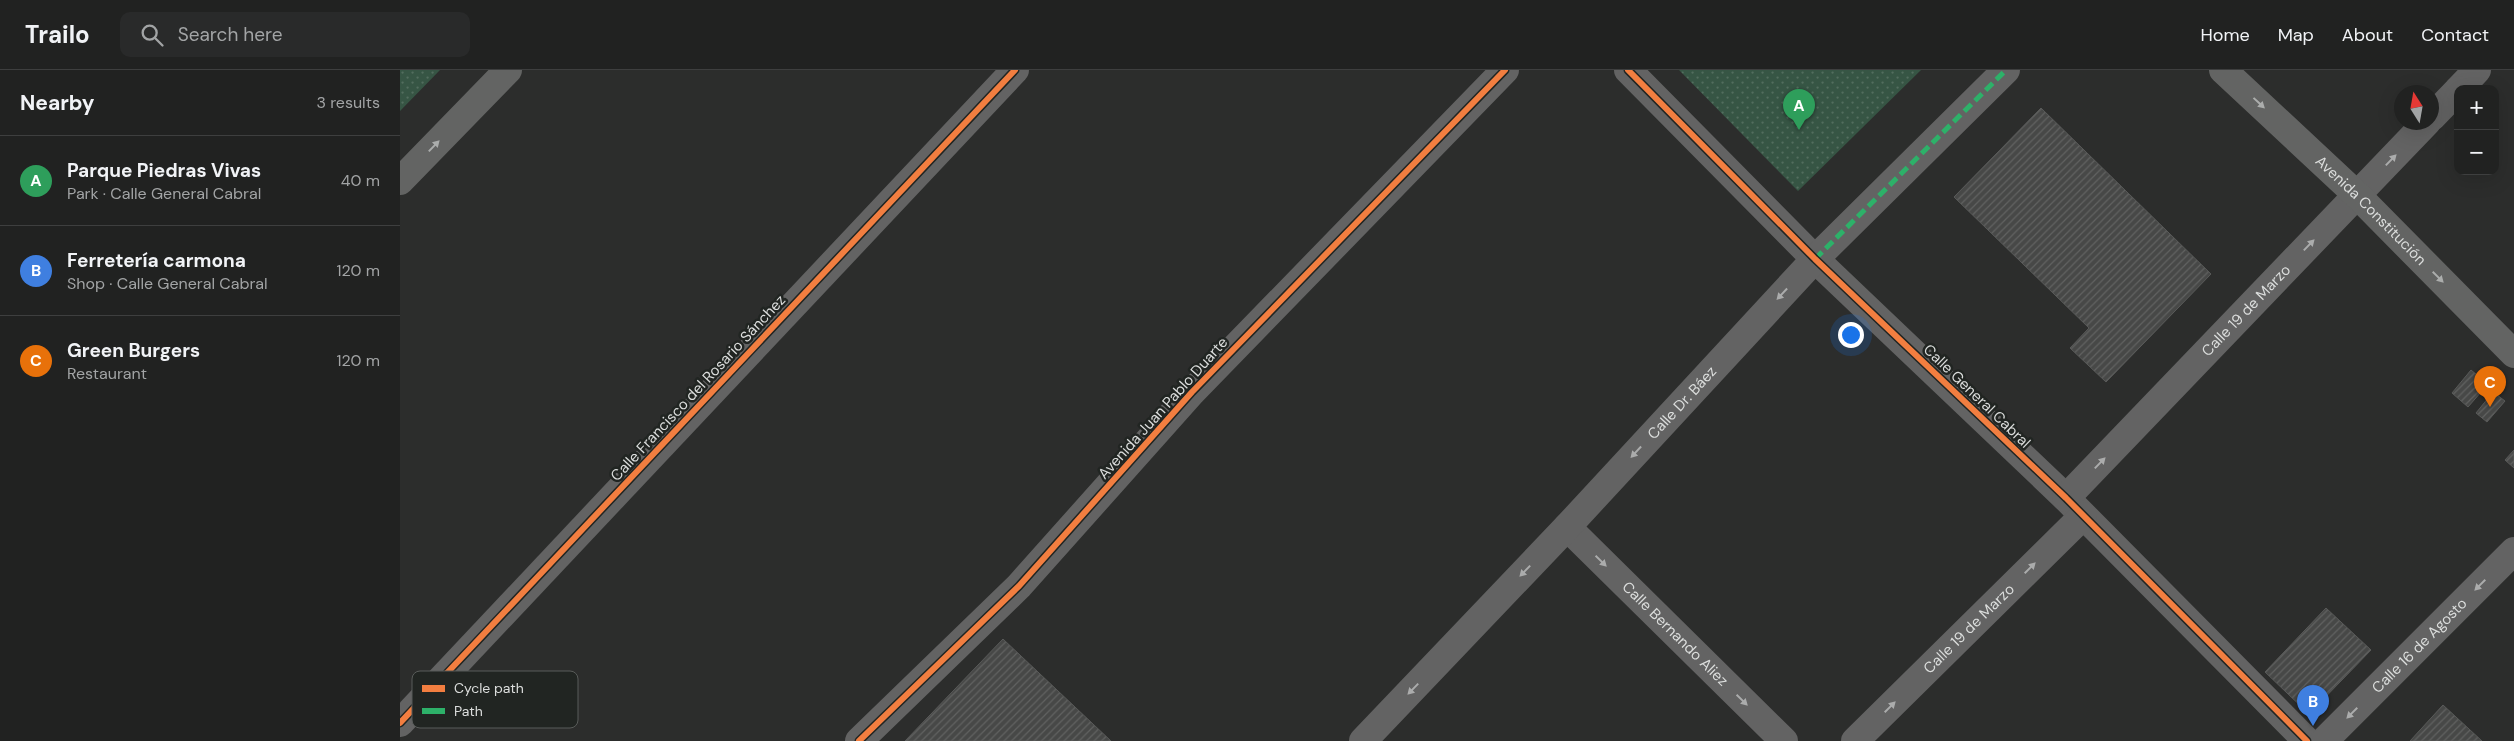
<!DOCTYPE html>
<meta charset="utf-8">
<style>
body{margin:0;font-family:"DM Sans",sans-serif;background:#292a2a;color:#f1f3f6}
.controls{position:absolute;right:15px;top:15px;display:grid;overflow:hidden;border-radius:10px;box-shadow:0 5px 20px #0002}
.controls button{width:45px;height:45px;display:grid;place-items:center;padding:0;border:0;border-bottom:1px solid #3e3f3f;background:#212221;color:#f1f3f6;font:25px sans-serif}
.compass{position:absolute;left:1994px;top:15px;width:45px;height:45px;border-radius:50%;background:#212221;box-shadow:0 5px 20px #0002;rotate:349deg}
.you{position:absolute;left:1450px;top:264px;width:18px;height:18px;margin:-12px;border:4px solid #fff;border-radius:50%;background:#1a73e8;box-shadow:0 0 0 8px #1a73e833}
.badge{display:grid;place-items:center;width:32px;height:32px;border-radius:50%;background:#bca0f2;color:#fff;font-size:16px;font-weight:700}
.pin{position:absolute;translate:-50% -41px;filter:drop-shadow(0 1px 2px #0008)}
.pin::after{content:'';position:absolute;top:26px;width:18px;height:15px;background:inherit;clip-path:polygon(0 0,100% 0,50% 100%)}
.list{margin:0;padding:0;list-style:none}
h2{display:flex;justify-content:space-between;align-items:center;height:65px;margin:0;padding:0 20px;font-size:21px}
h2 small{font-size:16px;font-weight:400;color:#a2a4a5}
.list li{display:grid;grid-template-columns:32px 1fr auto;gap:15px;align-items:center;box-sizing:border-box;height:90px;padding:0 20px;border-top:1px solid #3e3f3f}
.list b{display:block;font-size:19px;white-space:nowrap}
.list p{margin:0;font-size:16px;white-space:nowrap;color:#a2a4a5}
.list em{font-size:16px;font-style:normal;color:#a2a4a5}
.icon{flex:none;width:28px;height:28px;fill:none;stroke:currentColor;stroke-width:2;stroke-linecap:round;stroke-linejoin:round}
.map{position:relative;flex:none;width:2114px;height:671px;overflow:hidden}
header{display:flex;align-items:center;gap:30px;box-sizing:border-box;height:70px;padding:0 25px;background:#212221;border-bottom:1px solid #3e3f3f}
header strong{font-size:24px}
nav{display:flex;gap:28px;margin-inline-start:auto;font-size:18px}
.search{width:350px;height:45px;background:#292a2a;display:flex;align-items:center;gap:12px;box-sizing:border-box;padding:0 18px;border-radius:10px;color:#a2a4a5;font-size:19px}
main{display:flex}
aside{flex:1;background:#212221}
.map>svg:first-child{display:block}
.park{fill:url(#park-dots)}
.building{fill:url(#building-hatch);stroke:#595a59}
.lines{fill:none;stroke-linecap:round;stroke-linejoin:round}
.minor{stroke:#636363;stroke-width:28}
.major{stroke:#636463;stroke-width:28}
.quiet{stroke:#2db169;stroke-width:5;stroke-dasharray:10 5;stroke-linecap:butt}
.cycleway-casing{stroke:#212522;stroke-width:9}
.cycleway{stroke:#f27e40;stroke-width:6}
.oneway{fill:#abadac}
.oneway2{fill:#abacac}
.labels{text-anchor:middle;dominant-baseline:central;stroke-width:5;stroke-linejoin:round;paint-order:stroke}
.street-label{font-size:15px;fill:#dbdddc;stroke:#212522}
.key{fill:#212522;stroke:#595c5a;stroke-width:1}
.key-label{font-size:14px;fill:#dbdddc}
</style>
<header>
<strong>Trailo</strong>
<div class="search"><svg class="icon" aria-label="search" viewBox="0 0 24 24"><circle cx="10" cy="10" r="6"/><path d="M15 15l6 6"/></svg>Search here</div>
<nav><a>Home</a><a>Map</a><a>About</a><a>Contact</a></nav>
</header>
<main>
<aside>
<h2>Nearby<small>3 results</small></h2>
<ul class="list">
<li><span class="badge" style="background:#2e9e5b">A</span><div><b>Parque Piedras Vivas</b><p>Park · Calle General Cabral</p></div><em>40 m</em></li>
<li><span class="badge" style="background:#3f7fe0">B</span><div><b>Ferretería carmona</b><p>Shop · Calle General Cabral</p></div><em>120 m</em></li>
<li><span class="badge" style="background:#e8710a">C</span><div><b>Green Burgers</b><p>Restaurant</p></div><em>120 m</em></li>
</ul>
</aside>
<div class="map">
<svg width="2114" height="671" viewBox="0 0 2114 671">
<defs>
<pattern id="park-dots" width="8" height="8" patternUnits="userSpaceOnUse" patternTransform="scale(1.25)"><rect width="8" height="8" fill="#365544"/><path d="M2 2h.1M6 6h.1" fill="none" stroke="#526d5e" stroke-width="1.8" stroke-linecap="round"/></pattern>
<pattern id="building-hatch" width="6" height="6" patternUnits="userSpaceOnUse" patternTransform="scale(1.25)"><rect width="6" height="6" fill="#474847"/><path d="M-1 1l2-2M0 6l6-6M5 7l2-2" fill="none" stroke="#616261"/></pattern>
</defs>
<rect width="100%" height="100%" fill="#2c2d2c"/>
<!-- park -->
<g class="park">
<path d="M0 0H40L0 41Z"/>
<path d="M1279 0H1521L1398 121Z"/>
</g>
<!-- building -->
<g class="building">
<path d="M1641 38 1811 204 1706 312 1670 278 1689 258 1554 127Z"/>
<path d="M2071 300 2088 314 2068 337 2052 323Z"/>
<path d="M2093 322 2105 331 2087 352 2076 343Z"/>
<path d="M2114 380V398L2105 390Z"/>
<path d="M1926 538 1971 580 1909 644 1865 602Z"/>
<path d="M603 569 711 671H505Z"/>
<path d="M2043 635 2082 671H2010Z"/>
</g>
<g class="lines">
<!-- minor -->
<g class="minor">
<path d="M1228 0 1415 189 1666 428 1907 671"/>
<path d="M2059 19 2077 0"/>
<path d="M2032 47 2058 20"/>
<path id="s1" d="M1666 428 2027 52"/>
<path id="s2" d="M1167 457 1384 671"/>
<path d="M0 653 615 0"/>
<path d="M459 671 619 516 792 322 1105 0"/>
<path id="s3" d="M963 671 1167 457 1415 189 1606 0"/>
<path id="s4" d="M1455 671 1683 446"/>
<path id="s5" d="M1924 671 2114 481"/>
</g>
<!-- major -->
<g class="major">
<path id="s6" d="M1823 0 1957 125 2114 284"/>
<path d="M0 111 108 0"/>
</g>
<!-- quiet -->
<path class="quiet" d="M1415 189 1606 0"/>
<!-- cycleway casing -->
<g class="cycleway-casing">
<g id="cycleway">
<path d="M1228 0 1415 189 1666 428 1907 671"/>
<path d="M0 653 615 0"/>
<path d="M459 671 619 516 792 322 1105 0"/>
</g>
</g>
<!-- cycleway -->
<use href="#cycleway" class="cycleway"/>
</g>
<!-- one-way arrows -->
<defs><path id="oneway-solid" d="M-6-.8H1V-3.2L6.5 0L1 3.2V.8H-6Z" transform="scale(1.25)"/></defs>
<g class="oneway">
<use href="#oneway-solid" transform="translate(1859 33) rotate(43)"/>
<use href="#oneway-solid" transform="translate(34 76) rotate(-46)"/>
<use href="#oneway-solid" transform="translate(2038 207) rotate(45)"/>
</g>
<g class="oneway2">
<use href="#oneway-solid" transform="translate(1991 90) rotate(-46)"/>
<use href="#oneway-solid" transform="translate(1909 175) rotate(-46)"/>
<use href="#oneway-solid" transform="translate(1382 224) rotate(133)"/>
<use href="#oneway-solid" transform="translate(1236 382) rotate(133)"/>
<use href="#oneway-solid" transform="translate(1700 393) rotate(-46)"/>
<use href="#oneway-solid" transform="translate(1201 491) rotate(44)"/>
<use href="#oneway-solid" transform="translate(1630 498) rotate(-45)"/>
<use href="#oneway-solid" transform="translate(1125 501) rotate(134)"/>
<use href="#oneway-solid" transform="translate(2080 515) rotate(135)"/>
<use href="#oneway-solid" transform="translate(1013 619) rotate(134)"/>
<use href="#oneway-solid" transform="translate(1342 630) rotate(44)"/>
<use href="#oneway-solid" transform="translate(1490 637) rotate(-45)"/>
<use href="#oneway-solid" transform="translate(1952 643) rotate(135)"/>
</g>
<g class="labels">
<!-- street labels -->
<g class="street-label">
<text stroke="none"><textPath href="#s6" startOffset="204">Avenida Constitución</textPath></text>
<text stroke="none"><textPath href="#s1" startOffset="260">Calle 19 de Marzo</textPath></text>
<text transform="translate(298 318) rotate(-47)">Calle Francisco del Rosario Sánchez</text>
<text transform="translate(1577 326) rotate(44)">Calle General Cabral</text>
<text stroke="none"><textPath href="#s3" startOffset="465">Calle Dr. Báez</textPath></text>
<text transform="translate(763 338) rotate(-48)">Avenida Juan Pablo Duarte</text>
<text stroke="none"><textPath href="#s4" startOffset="160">Calle 19 de Marzo</textPath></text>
<text stroke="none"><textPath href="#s2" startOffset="152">Calle Bernando Aliez</textPath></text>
<text stroke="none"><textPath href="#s5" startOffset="135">Calle 16 de Agosto</textPath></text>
</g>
</g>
<!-- legend -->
<rect x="12" y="601" width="166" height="57" rx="8" class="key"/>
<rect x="22" y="615" width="23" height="7" fill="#f27e40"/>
<rect x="22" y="638" width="23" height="6" fill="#2db169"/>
<g class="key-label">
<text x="54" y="623">Cycle path</text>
<text x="54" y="646">Path</text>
</g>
</svg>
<div class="controls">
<button>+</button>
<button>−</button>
</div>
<svg class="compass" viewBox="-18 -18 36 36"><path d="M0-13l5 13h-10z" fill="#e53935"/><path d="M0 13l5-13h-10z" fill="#a2a4a5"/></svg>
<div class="you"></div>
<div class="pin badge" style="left:1399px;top:60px;background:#2e9e5b">A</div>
<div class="pin badge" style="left:1913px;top:656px;background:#3f7fe0">B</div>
<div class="pin badge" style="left:2090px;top:337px;background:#e8710a">C</div>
</div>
</main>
